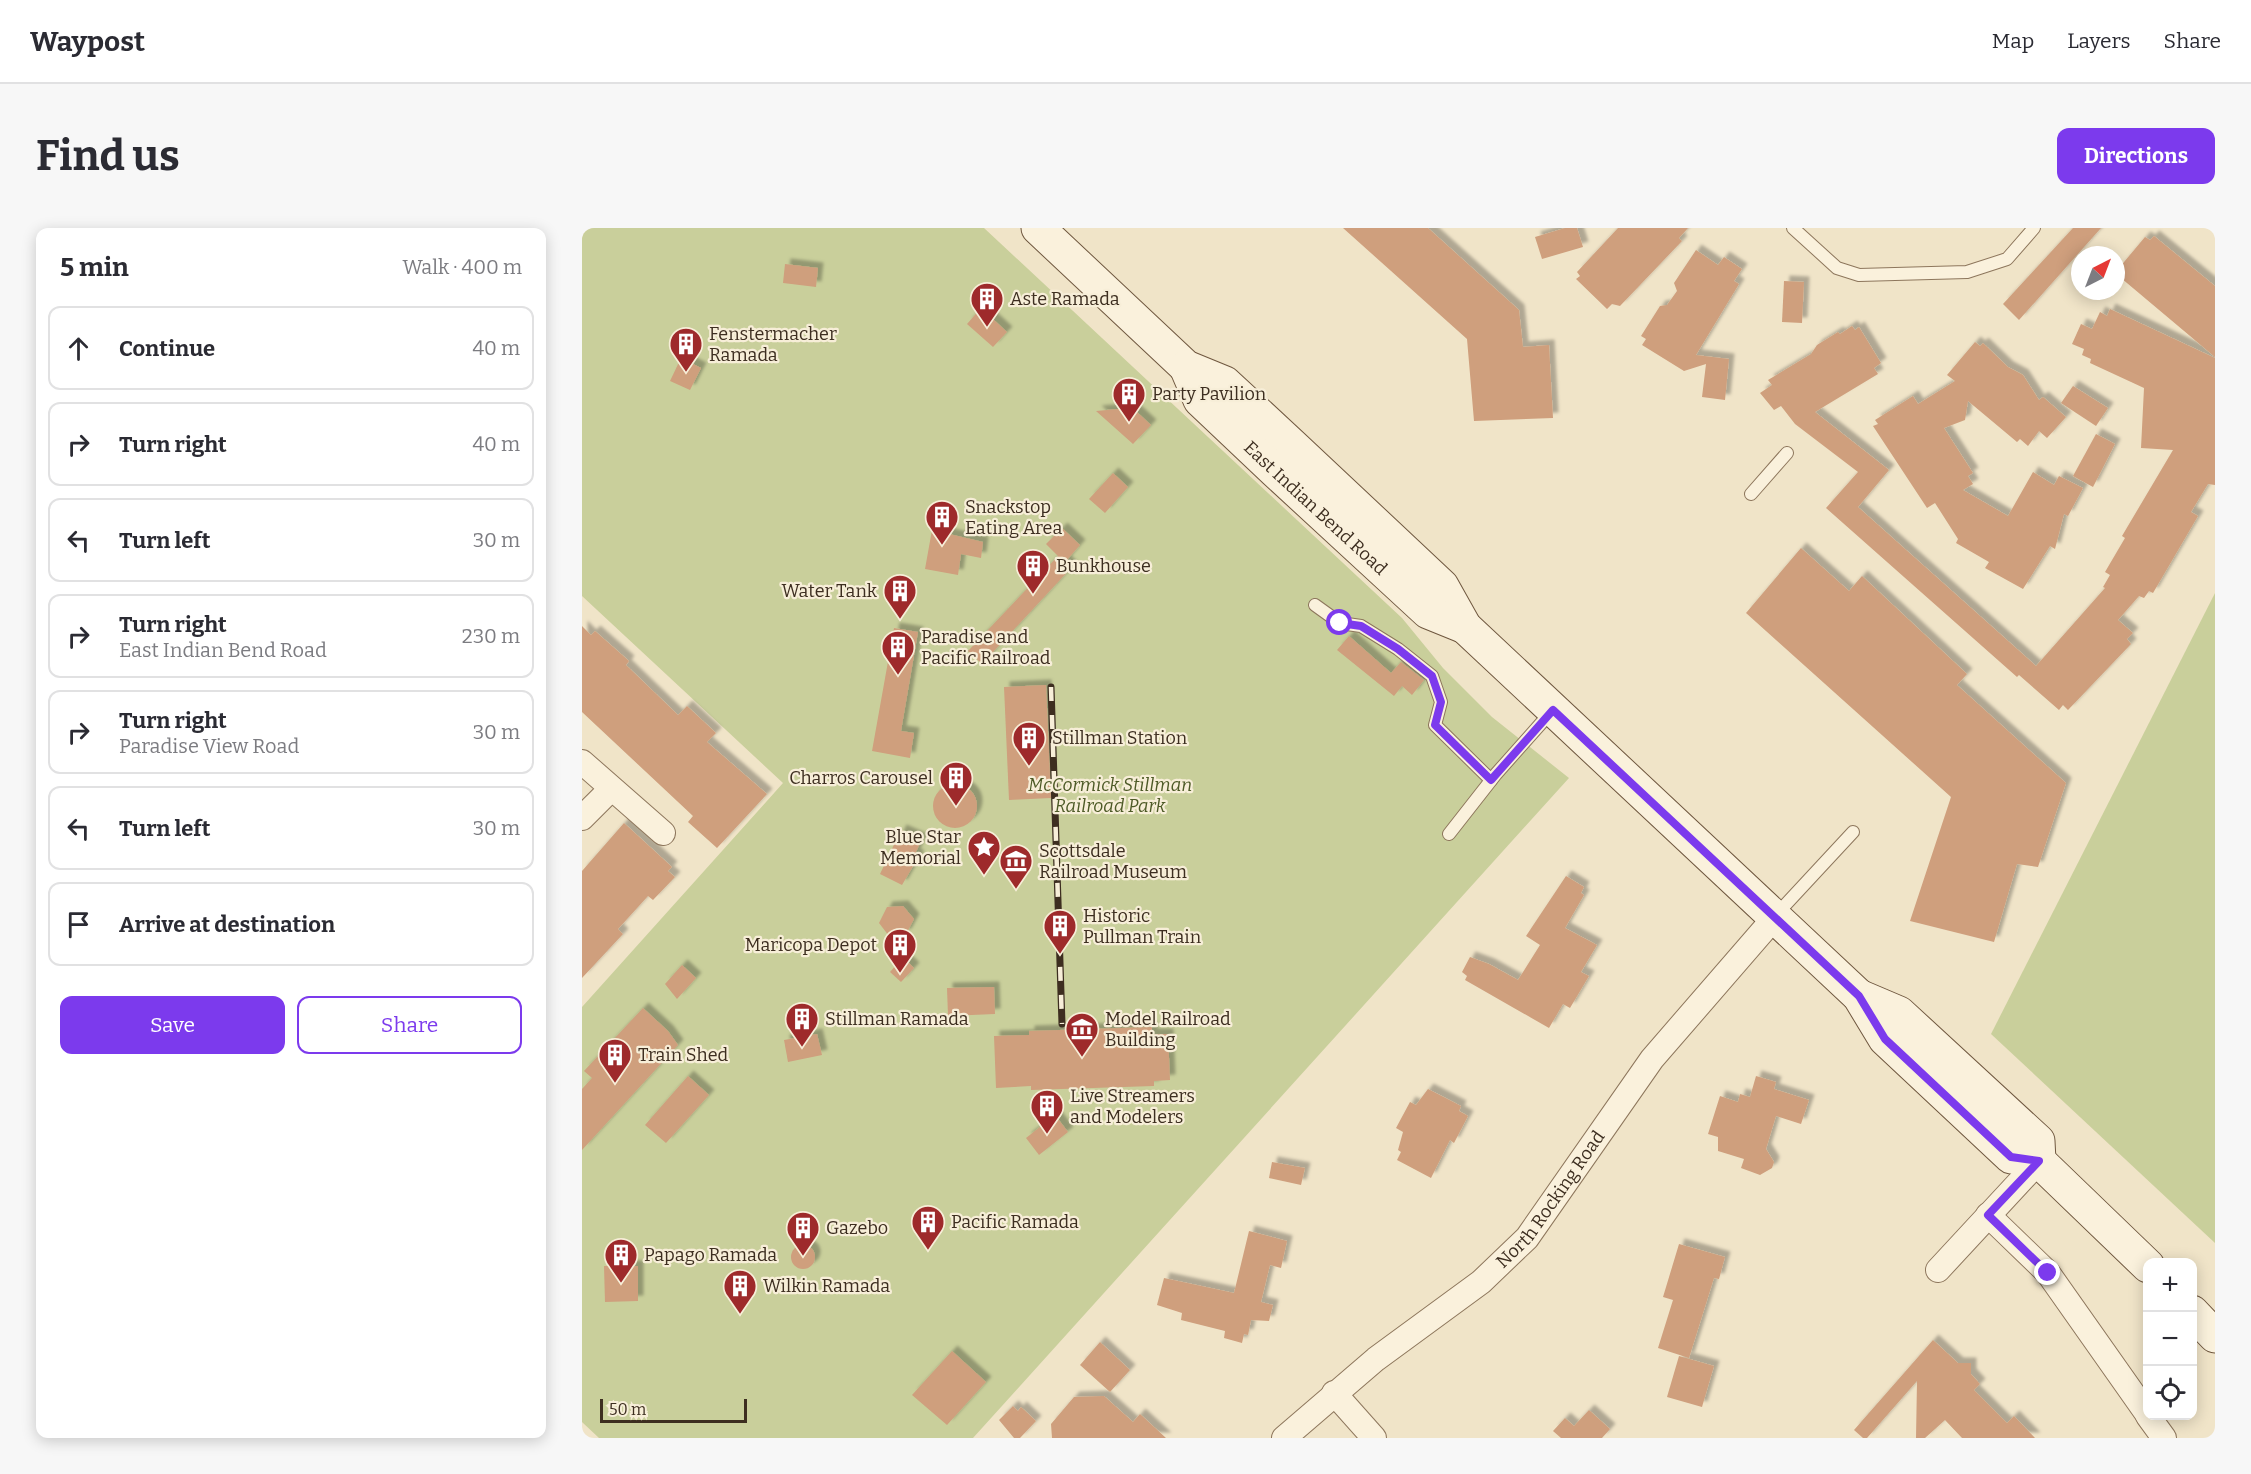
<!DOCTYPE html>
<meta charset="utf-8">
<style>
body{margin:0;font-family:Bitter,serif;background:#f7f7f7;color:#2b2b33}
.controls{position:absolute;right:18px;bottom:18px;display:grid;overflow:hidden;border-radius:12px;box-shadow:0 3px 15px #0003}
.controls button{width:54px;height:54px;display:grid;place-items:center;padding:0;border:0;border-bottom:2px solid #e1e1e2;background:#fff;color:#2b2b33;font:30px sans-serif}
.compass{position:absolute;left:1489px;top:18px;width:54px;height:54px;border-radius:50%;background:#fff;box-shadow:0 3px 15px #0003;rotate:42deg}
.scale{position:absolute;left:18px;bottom:15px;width:147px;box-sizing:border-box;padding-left:6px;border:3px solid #3d2e20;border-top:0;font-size:16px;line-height:21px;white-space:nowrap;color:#3d2e20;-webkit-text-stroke:4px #f7eed8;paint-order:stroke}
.stop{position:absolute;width:18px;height:18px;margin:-14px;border:4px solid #7c3aed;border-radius:50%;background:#fff}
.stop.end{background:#7c3aed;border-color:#fff;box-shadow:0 2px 6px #0008}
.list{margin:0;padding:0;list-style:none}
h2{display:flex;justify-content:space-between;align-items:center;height:78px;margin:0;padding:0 24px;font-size:26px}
h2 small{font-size:20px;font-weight:400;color:#7c7c81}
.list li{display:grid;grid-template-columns:39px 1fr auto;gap:18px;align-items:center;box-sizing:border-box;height:84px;margin:0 12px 12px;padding:0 12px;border:2px solid #e1e1e2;border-radius:12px}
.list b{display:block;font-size:22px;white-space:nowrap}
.list p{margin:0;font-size:20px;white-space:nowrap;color:#7c7c81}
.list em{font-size:20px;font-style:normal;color:#7c7c81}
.actions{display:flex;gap:12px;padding:18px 24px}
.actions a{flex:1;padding:14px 0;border:2px solid #7c3aed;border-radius:12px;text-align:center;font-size:21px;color:#7c3aed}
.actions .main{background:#7c3aed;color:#fff}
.icon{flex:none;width:33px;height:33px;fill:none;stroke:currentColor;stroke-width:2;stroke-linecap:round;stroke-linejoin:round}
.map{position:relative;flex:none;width:1633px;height:1210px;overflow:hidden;border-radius:12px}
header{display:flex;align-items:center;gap:36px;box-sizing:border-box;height:84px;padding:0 30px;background:#fff;border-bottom:2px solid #e1e1e2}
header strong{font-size:28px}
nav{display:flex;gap:33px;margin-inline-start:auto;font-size:21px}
.intro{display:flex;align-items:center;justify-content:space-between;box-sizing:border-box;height:144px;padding:0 36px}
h1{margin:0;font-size:42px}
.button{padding:15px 27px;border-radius:12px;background:#7c3aed;color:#fff;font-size:21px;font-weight:700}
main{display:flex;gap:36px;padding:0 36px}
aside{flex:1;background:#fff;border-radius:12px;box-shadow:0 3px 15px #0003}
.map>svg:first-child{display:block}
.green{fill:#c9cf9b}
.building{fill:#cf9f7d;filter:url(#shadow)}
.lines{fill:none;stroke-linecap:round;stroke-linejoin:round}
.service-casing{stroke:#8d765c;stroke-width:14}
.minor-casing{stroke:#8d765c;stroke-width:26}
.secondary-casing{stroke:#6f573f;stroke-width:35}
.service{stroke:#faf1dc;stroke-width:12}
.minor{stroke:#faf1dc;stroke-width:24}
.secondary{stroke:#faf1dc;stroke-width:33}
.rail-casing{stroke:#3d2e20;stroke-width:7}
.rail{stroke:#f7eed8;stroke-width:4.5;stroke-dasharray:14;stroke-linecap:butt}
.route{stroke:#7c3aed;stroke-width:8}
.labels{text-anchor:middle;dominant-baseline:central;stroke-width:4.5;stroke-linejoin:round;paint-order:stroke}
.poi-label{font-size:18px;fill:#3d2e20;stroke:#f7eed8;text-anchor:start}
.street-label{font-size:18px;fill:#3d2e20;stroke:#f7eed8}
.park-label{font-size:18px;font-style:italic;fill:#4d5a26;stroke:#f7eed8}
</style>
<header>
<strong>Waypost</strong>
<nav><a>Map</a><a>Layers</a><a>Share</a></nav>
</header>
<div class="intro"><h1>Find us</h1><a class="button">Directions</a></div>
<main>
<aside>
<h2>5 min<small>Walk · 400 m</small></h2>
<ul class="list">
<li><svg class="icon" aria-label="ahead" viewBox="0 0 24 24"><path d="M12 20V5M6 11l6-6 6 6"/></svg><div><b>Continue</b></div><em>40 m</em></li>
<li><svg class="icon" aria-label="right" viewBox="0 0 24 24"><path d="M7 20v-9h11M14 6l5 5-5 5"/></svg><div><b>Turn right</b></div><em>40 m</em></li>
<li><svg class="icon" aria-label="left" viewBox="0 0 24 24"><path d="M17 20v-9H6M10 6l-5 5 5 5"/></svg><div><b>Turn left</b></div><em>30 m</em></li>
<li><svg class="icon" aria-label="right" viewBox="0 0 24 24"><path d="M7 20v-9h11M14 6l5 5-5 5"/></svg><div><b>Turn right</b><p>East Indian Bend Road</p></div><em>230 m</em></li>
<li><svg class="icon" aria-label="right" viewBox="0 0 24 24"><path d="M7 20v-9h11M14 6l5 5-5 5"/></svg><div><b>Turn right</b><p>Paradise View Road</p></div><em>30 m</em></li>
<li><svg class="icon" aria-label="left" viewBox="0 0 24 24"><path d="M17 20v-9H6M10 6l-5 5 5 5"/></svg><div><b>Turn left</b></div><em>30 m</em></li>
<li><svg class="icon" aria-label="arrive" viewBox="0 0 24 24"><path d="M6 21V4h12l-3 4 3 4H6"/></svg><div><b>Arrive at destination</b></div></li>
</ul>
<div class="actions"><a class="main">Save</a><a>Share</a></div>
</aside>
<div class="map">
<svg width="1633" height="1210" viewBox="0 0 1633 1210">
<defs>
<filter id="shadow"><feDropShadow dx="5.5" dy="-5.5" stdDeviation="1.5" flood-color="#0004"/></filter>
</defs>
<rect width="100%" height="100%" fill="#f0e4c8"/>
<!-- green -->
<g class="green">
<path d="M0 0H402L820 390 861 440 910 489 987 550 391 1210H17L0 1194V779L201 555 0 368Z"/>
<path d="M1633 365V1015L1409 806Z"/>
</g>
<!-- building -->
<g class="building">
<path d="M761 0H846L937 82 941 119 967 117 971 190 892 193 885 111Z"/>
<path d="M983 0H995L1001 19 960 31 953 9Z"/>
<path d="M1036 0H1106L1097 10 1100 13 1038 78 1030 76 1025 81 994 51 998 48 995 44Z"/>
<path d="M1491 0H1519L1437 92 1421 76Z"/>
<path d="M1572 8 1633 58V129L1539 50 1543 45 1537 40 1563 9 1568 12Z"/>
<path d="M1114 22 1136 37 1142 29 1160 41 1152 53 1157 56 1114 127 1147 131 1143 172 1120 169 1124 136 1102 143 1060 117 1064 111 1059 108 1078 78 1085 77 1095 63 1092 55Z"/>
<path d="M203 36 236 40 234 59 201 55Z"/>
<path d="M1202 53 1222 54 1220 95 1200 94Z"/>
<path d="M399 80 425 104 411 119 385 96Z"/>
<path d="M1528 81 1633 130V257L1626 256 1609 284 1616 288 1571 365 1567 363 1562 370 1557 368 1536 392 1551 405 1545 411 1549 416 1486 482 1481 477 1477 482 1437 447 1435 449 1244 280 1276 244 1213 196 1199 178 1192 182 1178 165 1190 157 1186 152 1229 126 1235 117 1256 104 1258 106 1270 98 1273 102 1277 99 1299 135 1292 140 1296 146 1233 184 1307 242 1276 279 1454 438 1523 360 1521 359 1528 347 1523 344 1543 310 1540 308 1591 222 1559 220 1562 160 1508 135 1509 131 1500 127 1502 121 1490 116 1499 96 1510 101 1518 84 1525 88Z"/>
<path d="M1393 114 1398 118 1401 115 1426 139 1441 147 1457 172 1461 169 1484 189 1465 210 1457 203 1446 218 1438 211 1435 214 1386 173 1383 192 1362 200 1391 245 1386 248 1391 256 1381 262 1426 288 1451 244 1472 257 1477 248 1501 260 1486 288 1482 286 1473 321 1468 318 1441 361 1403 340 1407 334 1374 315 1376 311 1353 275 1345 280 1291 198 1296 196 1293 192 1331 168 1336 176 1373 153 1365 147Z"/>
<path d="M99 130 119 140 108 162 88 153Z"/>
<path d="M1491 158 1526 180 1514 198 1479 175Z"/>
<path d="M543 173 569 197 551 216 514 183 536 181Z"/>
<path d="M1514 206 1533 216 1511 259 1491 248Z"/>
<path d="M531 245 546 259 523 285 507 271Z"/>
<path d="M480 300 498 317 484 333 490 339 400 436 386 423 476 328 464 316Z"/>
<path d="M350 302 401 314 399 330 379 326 376 347 343 341Z"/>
<path d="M1219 320 1267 363 1280 348 1385 446 1375 457 1484 555 1456 639 1435 636 1412 714 1328 693 1369 569 1164 385Z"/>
<path d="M0 398 9 407 13 403 47 433 44 437 96 487 105 478 134 505 125 514 185 566 135 620 106 594 111 588 0 484Z"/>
<path d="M312 400 336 404 319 503 332 505 328 530 290 523Z"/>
<path d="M767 408 809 445 819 434 842 452 830 467 820 458 812 468 755 422Z"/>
<path d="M464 457 469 570 427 572 422 459Z"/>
<circle cx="373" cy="578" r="22"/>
<path d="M42 595 90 639 86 643 93 649 71 672 66 668 36 701 41 706 0 750V643Z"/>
<path d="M319 602 340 611 333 626 337 628 320 657 298 646Z"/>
<path d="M984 648 1002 659 999 665 1002 667 983 700 1015 717 999 744 1007 748 988 780 981 776 967 800 883 752 885 748 880 744 888 729 907 736 936 752 958 717 944 708Z"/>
<path d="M321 678 332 691 324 706 307 708 297 695 305 679Z"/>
<path d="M321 729 332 740 319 754 308 744Z"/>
<path d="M100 737 114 750 95 771 83 756Z"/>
<path d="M412 759 413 786 366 788 365 760Z"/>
<path d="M61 780 86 803 96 817 0 922V861L10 850 2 843Z"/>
<path d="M570 799V806H586L588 852 572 853V858L449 862V858L414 860 412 808 447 807V803Z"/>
<path d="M235 806 240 827 206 834 202 812Z"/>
<path d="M106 848 127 867 84 915 63 897Z"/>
<path d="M1174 848 1194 854 1192 861 1227 872 1219 896 1194 888 1184 921 1192 934 1190 940 1178 947 1159 940 1162 931 1136 923V909L1126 906 1138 868 1156 874 1158 866 1168 869Z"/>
<path d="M846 861 879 878 877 883 886 888 872 915 868 912 849 950 815 932 819 924 816 922 821 904 814 900 828 874 834 877Z"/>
<path d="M473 887 486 904 457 927 444 910Z"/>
<path d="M690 934 723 940 719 957 687 950Z"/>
<path d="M667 1003 705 1013 699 1040 688 1037 679 1074 691 1077 687 1093 669 1092 666 1107 662 1106 660 1115 642 1110 643 1103 599 1092 600 1085 575 1077 582 1050 652 1065Z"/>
<path d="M1097 1016 1143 1029 1137 1051 1132 1050 1107 1130 1076 1120 1091 1072 1081 1069Z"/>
<circle cx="221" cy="1029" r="12"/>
<path d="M22 1038H56V1073L23 1074Z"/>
<path d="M1351 1112 1376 1135H1389V1146L1398 1156 1392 1162 1425 1195 1432 1188 1453 1210H1380L1363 1192 1343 1210H1334L1335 1153 1285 1210H1281L1272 1202Z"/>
<path d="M518 1114 548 1142 528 1164 498 1137Z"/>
<path d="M370 1123 404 1154 365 1197 330 1167Z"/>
<path d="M1097 1128 1132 1138 1120 1179 1085 1169Z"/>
<path d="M522 1168 551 1194 558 1186 584 1210H470L469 1196 492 1169Z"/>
<path d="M431 1178 436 1183 439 1179 454 1193 438 1210H432L417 1192Z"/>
<path d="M1007 1182 1028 1201 1020 1210H979L971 1203 983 1190 992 1198Z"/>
</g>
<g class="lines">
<!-- service casing -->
<g class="service-casing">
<g id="service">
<path d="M1211 0 1255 40 1277 47 1385 44 1425 31 1452 0"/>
<path d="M1169 266 1205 225"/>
<path d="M733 377 758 395 779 398 816 421 850 448 859 474 853 497 909 552"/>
<path d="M867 606 914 546 970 483"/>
<path d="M1193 688 1271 604"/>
</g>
</g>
<!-- minor casing -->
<g class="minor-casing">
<g id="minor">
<path d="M0 534 81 605"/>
<path d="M0 590 29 561"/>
<path d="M1406 987 1466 1045 1566 1187"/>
<path d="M1356 1042 1457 933"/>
<path d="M752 1165 792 1210"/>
<path d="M1566 1188 1582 1210"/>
<path id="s1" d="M702 1210 794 1131 899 1054 945 1010 1070 831 1193 689"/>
</g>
</g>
<!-- secondary casing -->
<g class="secondary-casing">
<g id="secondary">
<path d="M456 0 604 139 643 155 711 218 860 358 883 399 1277 768 1303 811 1429 929 1457 933 1566 1038"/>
<path id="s2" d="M604 139 618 172 693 243 846 384 883 399"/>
<path d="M1277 768 1317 785 1456 913 1457 933"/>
<path d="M1610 1084 1633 1108"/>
</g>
</g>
<!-- service -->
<use href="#service" class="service"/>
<!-- minor -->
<use href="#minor" class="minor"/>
<!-- secondary -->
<use href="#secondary" class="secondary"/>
<!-- rail casing -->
<g class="rail-casing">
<path id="rail" d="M469 459 480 796"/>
</g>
<!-- rail -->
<use href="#rail" class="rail"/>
</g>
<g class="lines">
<!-- route -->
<path class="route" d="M758 395 779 398 816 421 850 448 859 474 853 497 909 552 971 482 1277 768 1303 811 1429 929 1457 933 1406 987 1466 1045"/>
</g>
<!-- icons -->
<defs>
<g id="building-pin" transform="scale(1.725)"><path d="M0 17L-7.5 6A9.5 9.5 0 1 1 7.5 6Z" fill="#9e2a2b" stroke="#f7eed8"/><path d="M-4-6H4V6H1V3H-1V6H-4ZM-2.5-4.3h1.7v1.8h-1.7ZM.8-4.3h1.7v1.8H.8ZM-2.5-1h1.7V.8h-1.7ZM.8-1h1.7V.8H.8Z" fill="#fff"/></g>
<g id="sight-pin" transform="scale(1.725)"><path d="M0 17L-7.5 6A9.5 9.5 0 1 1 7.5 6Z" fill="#9e2a2b" stroke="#f7eed8"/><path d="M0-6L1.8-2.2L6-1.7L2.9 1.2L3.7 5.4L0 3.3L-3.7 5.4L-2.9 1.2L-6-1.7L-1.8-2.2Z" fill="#fff"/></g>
<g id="museum-pin" transform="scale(1.725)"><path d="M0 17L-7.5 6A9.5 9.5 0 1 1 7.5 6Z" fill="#9e2a2b" stroke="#f7eed8"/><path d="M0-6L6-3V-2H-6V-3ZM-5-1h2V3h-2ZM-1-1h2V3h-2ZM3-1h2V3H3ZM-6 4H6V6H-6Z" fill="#fff"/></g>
</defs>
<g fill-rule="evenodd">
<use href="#building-pin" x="405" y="71"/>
<use href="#building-pin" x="104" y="116"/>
<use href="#building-pin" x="547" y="166"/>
<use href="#building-pin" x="360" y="289"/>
<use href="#building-pin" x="451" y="338"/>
<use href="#building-pin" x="318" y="363"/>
<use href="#building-pin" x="316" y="419"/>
<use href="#building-pin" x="447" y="510"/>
<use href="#building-pin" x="374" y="550"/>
<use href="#sight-pin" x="402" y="619"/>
<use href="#museum-pin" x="434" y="633"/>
<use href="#building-pin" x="478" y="698"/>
<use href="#building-pin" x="318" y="717"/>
<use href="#building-pin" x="220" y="791"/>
<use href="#museum-pin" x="500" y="801"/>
<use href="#building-pin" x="33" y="827"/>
<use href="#building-pin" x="465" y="878"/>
<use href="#building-pin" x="346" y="994"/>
<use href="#building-pin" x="221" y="1000"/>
<use href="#building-pin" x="39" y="1027"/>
<use href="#building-pin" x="158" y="1058"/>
</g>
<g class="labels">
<!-- poi labels -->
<g class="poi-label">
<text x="428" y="71">Aste Ramada</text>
<text x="127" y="106">Fenstermacher<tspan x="127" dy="21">Ramada</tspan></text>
<text x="570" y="166">Party Pavilion</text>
<text x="383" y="279">Snackstop<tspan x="383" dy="21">Eating Area</tspan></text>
<text x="474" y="338">Bunkhouse</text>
<text x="295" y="363" text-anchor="end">Water Tank</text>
<text x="339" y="409">Paradise and<tspan x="339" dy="21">Pacific Railroad</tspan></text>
<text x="470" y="510">Stillman Station</text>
<text x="351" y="550" text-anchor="end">Charros Carousel</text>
<text x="379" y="609" text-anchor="end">Blue Star<tspan x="379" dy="21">Memorial</tspan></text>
<text x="457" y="623">Scottsdale<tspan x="457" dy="21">Railroad Museum</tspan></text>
<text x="501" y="688">Historic<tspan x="501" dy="21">Pullman Train</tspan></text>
<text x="295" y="717" text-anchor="end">Maricopa Depot</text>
<text x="243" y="791">Stillman Ramada</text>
<text x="523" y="791">Model Railroad<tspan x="523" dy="21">Building</tspan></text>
<text x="56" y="827">Train Shed</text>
<text x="488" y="868">Live Streamers<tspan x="488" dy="21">and Modelers</tspan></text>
<text x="369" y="994">Pacific Ramada</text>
<text x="244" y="1000">Gazebo</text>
<text x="62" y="1027">Papago Ramada</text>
<text x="181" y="1058">Wilkin Ramada</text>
</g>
<!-- street labels -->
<g class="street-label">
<text stroke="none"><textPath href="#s2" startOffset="194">East Indian Bend Road</textPath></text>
<text stroke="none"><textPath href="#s1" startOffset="360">North Rocking Road</textPath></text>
</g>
<!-- park labels -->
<g class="park-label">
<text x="528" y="557">McCormick Stillman<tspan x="528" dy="21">Railroad Park</tspan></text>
</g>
</g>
</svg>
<div class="controls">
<button>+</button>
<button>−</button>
<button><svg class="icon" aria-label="locate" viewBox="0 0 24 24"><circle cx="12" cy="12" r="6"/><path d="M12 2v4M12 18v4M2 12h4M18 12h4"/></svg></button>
</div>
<svg class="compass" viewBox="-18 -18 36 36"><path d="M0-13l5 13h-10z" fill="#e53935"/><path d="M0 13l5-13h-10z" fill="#7c7c81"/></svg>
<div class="scale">50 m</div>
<div class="stop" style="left:758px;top:395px"></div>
<div class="stop end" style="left:1466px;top:1045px"></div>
</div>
</main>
